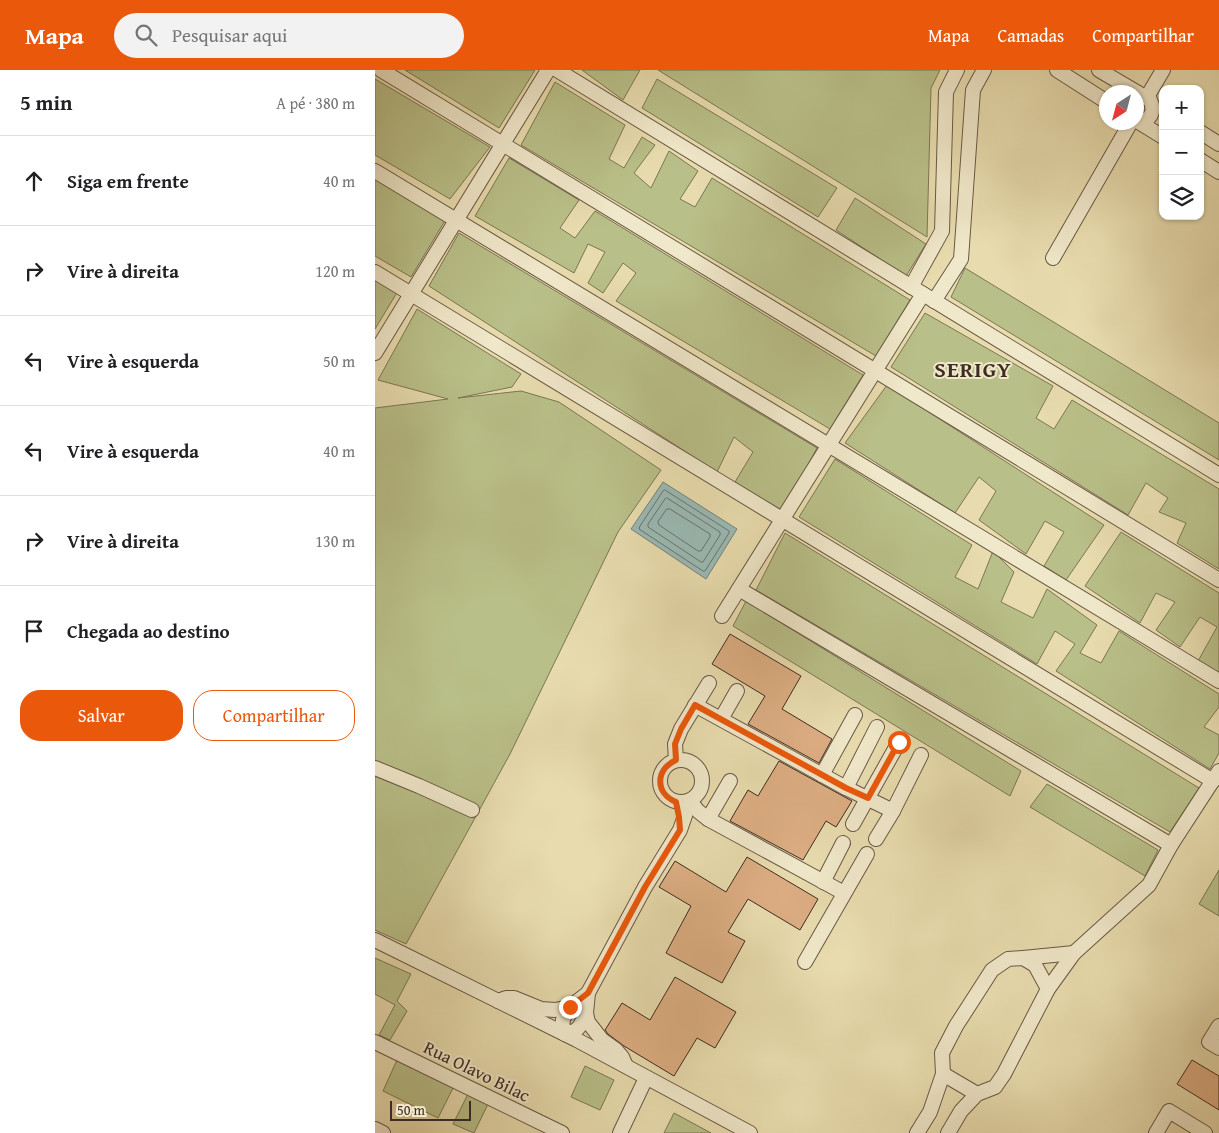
<!DOCTYPE html>
<html lang="pt">
<meta charset="utf-8">
<style>
body{margin:0;font-family:"Gentium Book Plus",serif;background:#f2f2f2;color:#202124}
.controls{position:absolute;right:15px;top:15px;display:grid;overflow:hidden;border-radius:10px;box-shadow:0 1px 4px #0004}
.controls button{width:45px;height:45px;display:grid;place-items:center;padding:0;border:0;border-bottom:1px solid #e0e0e0;background:#fff;color:#202124;font:25px sans-serif}
.compass{position:absolute;left:724px;top:15px;width:45px;height:45px;border-radius:50%;background:#fff;box-shadow:0 1px 4px #0004;rotate:216deg}
.scale{position:absolute;left:15px;bottom:12px;width:81px;box-sizing:border-box;padding-left:5px;border:2px solid #3f2c22;border-top:0;font-size:14px;line-height:18px;white-space:nowrap;color:#3f2c22;-webkit-text-stroke:4px #f0e8ca;paint-order:stroke}
.stop{position:absolute;width:15px;height:15px;margin:-11px;border:4px solid #ea580c;border-radius:50%;background:#fff}
.stop.end{background:#ea580c;border-color:#fff;box-shadow:0 1px 5px #0008}
.list{margin:0;padding:0;list-style:none}
h2{display:flex;justify-content:space-between;align-items:center;height:65px;margin:0;padding:0 20px;font-size:21px}
h2 small{font-size:16px;font-weight:400;color:#757577}
.list li{display:grid;grid-template-columns:32px 1fr auto;gap:15px;align-items:center;box-sizing:border-box;height:90px;padding:0 20px;border-top:1px solid #e0e0e0}
.list b{display:block;font-size:19px;white-space:nowrap}
.list em{font-size:16px;font-style:normal;color:#757577}
.actions{display:flex;gap:10px;padding:15px 20px}
.actions a{flex:1;padding:11px 0;border:1px solid #ea580c;border-radius:20px;text-align:center;font-size:18px;color:#ea580c}
.actions .main{background:#ea580c;color:#fff}
.icon{flex:none;width:28px;height:28px;fill:none;stroke:currentColor;stroke-width:2;stroke-linecap:round;stroke-linejoin:round}
.map{position:relative;flex:none;width:844px;height:1063px;overflow:hidden}
header{display:flex;align-items:center;gap:30px;box-sizing:border-box;height:70px;padding:0 25px;background:#ea580c;color:#fff}
header strong{font-size:24px}
nav{display:flex;gap:28px;margin-inline-start:auto;font-size:18px}
.search{width:350px;height:45px;background:#f2f2f2;display:flex;align-items:center;gap:12px;box-sizing:border-box;padding:0 18px;border-radius:28px;color:#757577;font-size:19px}
main{display:flex}
aside{flex:1;background:#fff}
.map>svg:first-child{display:block}
.green{fill:#b9bf88;stroke:#7c7655}
.water{fill:#9ab9b4;stroke:#76817a}
.lines{fill:none;stroke-linecap:round;stroke-linejoin:round}
.shore{stroke:#6c726b;stroke-width:1}
.building{fill:#ddae83;stroke:#3f2c22}
.minor-casing{stroke:#695845;stroke-width:16}
.minor{stroke:#f0e8ca;stroke-width:14}
.route{stroke:#ea580c;stroke-width:6}
.labels{text-anchor:middle;dominant-baseline:central;stroke-width:4;stroke-linejoin:round;paint-order:stroke}
.street-label{font-size:18px;fill:#3f2c22;stroke:#f0e8ca}
.district-label{font-size:22px;font-weight:bold;letter-spacing:1px;fill:#3f2c22;stroke:#f0e8ca}
</style>
<header>
<strong>Mapa</strong>
<div class="search"><svg class="icon" aria-label="search" viewBox="0 0 24 24"><circle cx="10" cy="10" r="6"/><path d="M15 15l6 6"/></svg>Pesquisar aqui</div>
<nav><a>Mapa</a><a>Camadas</a><a>Compartilhar</a></nav>
</header>
<main>
<aside>
<h2>5 min<small>A pé · 380 m</small></h2>
<ul class="list">
<li><svg class="icon" aria-label="ahead" viewBox="0 0 24 24"><path d="M12 20V5M6 11l6-6 6 6"/></svg><div><b>Siga em frente</b></div><em>40 m</em></li>
<li><svg class="icon" aria-label="right" viewBox="0 0 24 24"><path d="M7 20v-9h11M14 6l5 5-5 5"/></svg><div><b>Vire à direita</b></div><em>120 m</em></li>
<li><svg class="icon" aria-label="left" viewBox="0 0 24 24"><path d="M17 20v-9H6M10 6l-5 5 5 5"/></svg><div><b>Vire à esquerda</b></div><em>50 m</em></li>
<li><svg class="icon" aria-label="left" viewBox="0 0 24 24"><path d="M17 20v-9H6M10 6l-5 5 5 5"/></svg><div><b>Vire à esquerda</b></div><em>40 m</em></li>
<li><svg class="icon" aria-label="right" viewBox="0 0 24 24"><path d="M7 20v-9h11M14 6l5 5-5 5"/></svg><div><b>Vire à direita</b></div><em>130 m</em></li>
<li><svg class="icon" aria-label="arrive" viewBox="0 0 24 24"><path d="M6 21V4h12l-3 4 3 4H6"/></svg><div><b>Chegada ao destino</b></div></li>
</ul>
<div class="actions"><a class="main">Salvar</a><a>Compartilhar</a></div>
</aside>
<div class="map">
<svg width="844" height="1063" viewBox="0 0 844 1063">
<rect width="100%" height="100%" fill="#e8dcae"/>
<filter id="stains"><feTurbulence type="fractalNoise" baseFrequency=".004" numOctaves="4"/><feColorMatrix values="0 0 0 0 .2 0 0 0 0 .09 0 0 0 0 .02 0 0 0 .5 -.17"/></filter>
<radialGradient id="worn" r=".72"><stop offset=".6" stop-color="#630" stop-opacity="0"/><stop offset="1" stop-color="#630" stop-opacity=".3"/></radialGradient>
<!-- green -->
<g class="green">
<path d="M30 0H160L124 58Z"/>
<path d="M207 0H265L248 30Z"/>
<path d="M283 0H565L556 18 552 167Z"/>
<path d="M0 9 115 77 75 129 0 85Z"/>
<path d="M282 9 462 118 443 147 267 38Z"/>
<path d="M180 12 250 55 234 89 249 98 267 67 280 75 259 103 276 118 294 81 323 101 305 129 320 137 337 108 535 230 501 286 146 75Z"/>
<path d="M134 88 204 130 185 158 200 168 220 141 488 305 455 359 241 231 261 203 248 193 228 223 213 213 230 182 213 174 199 203 100 146Z"/>
<path d="M0 107 71 149 36 207 0 186Z"/>
<path d="M480 128 551 174 531 206 461 160Z"/>
<path d="M84 163 442 378 408 441 360 412 378 382 359 367 342 402 54 216Z"/>
<path d="M590 198 844 353V390L576 227Z"/>
<path d="M0 208 23 221 0 259Z"/>
<path d="M42 239 146 304 137 317 83 328 146 321 184 332 286 400 243 462 135 684 31 874 0 860V338L73 329 3 310Z"/>
<path d="M550 243 678 316 661 348 679 359 697 330 844 419V499L802 473 811 453 784 442 793 428 771 413 753 445 516 297Z"/>
<path d="M512 315 729 455 691 510 669 496 689 462 670 451 651 484 604 450 621 421 604 407 580 443 470 373Z"/>
<path d="M460 389 597 475 580 507 603 519 618 481 639 502 626 532 658 548 672 519 722 555 705 583 726 593 744 561 844 624V637L829 657 844 665V683L835 699 681 601 700 574 680 561 662 594 424 447Z"/>
<path d="M746 462 844 523V604L823 591 842 557 825 547 805 577 781 560 800 532 781 523 765 553 710 516Z"/>
<path d="M410 463 824 718 795 762 381 520Z"/>
<path d="M371 531 646 701 635 726 358 556Z"/>
<path d="M672 714 783 780 770 806 655 737Z"/>
<path d="M844 800V846L824 834Z"/>
<path d="M0 888 36 904 22 931 32 941 15 970 4 965 20 935 0 924Z"/>
<path d="M22 990 79 1016 63 1048 8 1021Z"/>
<path d="M210 996 239 1010 225 1040 196 1027Z"/>
<path d="M93 1024 113 1034 99 1063 78 1054Z"/>
<path d="M299 1043 336 1063H289Z"/>
</g>
<!-- water -->
<path class="water" d="M288 412 362 459 331 509 256 459Z"/>
<g class="lines">
<!-- shore -->
<g class="shore">
<path d="M290 420 354 461V463L330 501H328L264 459 265 456 288 421Z"/>
<path d="M292 428 345 462V465L328 492H326L273 457V454L290 429Z"/>
<path d="M292 439H295L335 464V467L326 481H323L284 455 283 452Z"/>
</g>
</g>
<!-- building -->
<g class="building">
<path d="M355 564 426 606 407 639 457 669 444 693 373 654 390 626 337 594Z"/>
<path d="M404 691 477 731 461 757 451 751 428 790 355 751 373 720 383 726Z"/>
<path d="M372 787 443 829 425 860 373 829 353 862 370 871 347 913 291 883 316 836 284 817 300 791 351 822Z"/>
<path d="M300 907 361 942 340 978 322 968 299 1006 249 976 233 964 230 960 247 933 275 950Z"/>
<path d="M817 990 844 1006V1040L802 1014Z"/>
</g>
<g class="lines">
<!-- minor casing -->
<g class="minor-casing">
<g id="minor">
<path d="M6 0 844 510"/>
<path d="M182 0 844 405"/>
<path d="M682 0 732 32"/>
<path d="M724 0 775 30C781 42 775 52 762 51"/>
<path d="M772 27 788 0"/>
<path d="M762 51 788 67"/>
<path d="M825 62 844 74"/>
<path d="M825 90 844 102"/>
<path d="M0 101 844 611"/>
<path d="M678 188 756 52"/>
<path d="M0 202 838 711"/>
<path d="M536 217 567 161 571 22 582 0"/>
<path d="M559 231 586 189 598 20 609 0"/>
<path d="M0 283 173 0"/>
<path d="M364 519 796 775"/>
<path d="M347 546 548 224"/>
<path d="M320 635 471 718 518 741"/>
<path d="M346 649 362 621"/>
<circle cx="306" cy="711" r="21"/>
<path d="M301 690 300 674 306 659 334 613"/>
<path d="M0 698 44 716 97 740"/>
<path d="M447 705 480 645"/>
<path d="M471 718 502 657"/>
<path d="M315 731 323 741 333 749 469 823"/>
<path d="M333 749 355 711"/>
<path d="M478 754 524 672"/>
<path d="M501 769 518 741 546 685"/>
<path d="M448 812 468 773"/>
<path d="M0 870 202 970 375 1063"/>
<path d="M648 888 699 883"/>
<path d="M430 892 492 784"/>
<path d="M213 923 211 943 213 952 227 970 241 980 247 987 251 996"/>
<path d="M123 931 131 928H139L166 939 180 940 195 937 213 923 270 817 305 760 315 731"/>
<path d="M195 937C188 947 185 952 190 964 205 961 205 956 211 943"/>
<path d="M844 956 834 972 844 978"/>
<path d="M0 972 187 1063"/>
<path d="M568 1004 602 1024"/>
<path d="M0 1059 8 1063"/>
<path d="M245 1063 271 1008"/>
<path d="M542 1063 555 1042 568 1004 567 983 581 956 617 900 633 889 648 888 660 895 673 919"/>
<path d="M573 1063 586 1041 602 1024 620 1017 629 1004 673 919 699 883 774 815 796 775 844 701"/>
<path d="M781 1063 794 1041 830 1063"/>
</g>
</g>
<!-- minor -->
<use href="#minor" class="minor"/>
</g>
<g class="lines">
<!-- route -->
<path class="route" d="M195 937 213 923 270 817 305 760 304 747 301 732C280 723 280 700 301 690L300 674 306 659 320 635 471 718 493 728 524 672"/>
</g>
<g class="labels">
<!-- street labels -->
<g class="street-label">
<text transform="translate(102 1001) rotate(26)">Rua Olavo Bilac</text>
</g>
<!-- district labels -->
<g class="district-label">
<text x="598" y="299">SERIGY</text>
</g>
</g>
<rect width="100%" height="100%" filter="url(#stains)"/>
<rect width="100%" height="100%" fill="url(#worn)"/>
</svg>
<div class="controls">
<button>+</button>
<button>−</button>
<button><svg class="icon" aria-label="layers" viewBox="0 0 24 24"><path d="M12 4l9 5-9 5-9-5zM3 14l9 5 9-5"/></svg></button>
</div>
<svg class="compass" viewBox="-18 -18 36 36"><path d="M0-13l5 13h-10z" fill="#e53935"/><path d="M0 13l5-13h-10z" fill="#757577"/></svg>
<div class="scale">50 m</div>
<div class="stop" style="left:524px;top:672px"></div>
<div class="stop end" style="left:195px;top:937px"></div>
</div>
</main>
